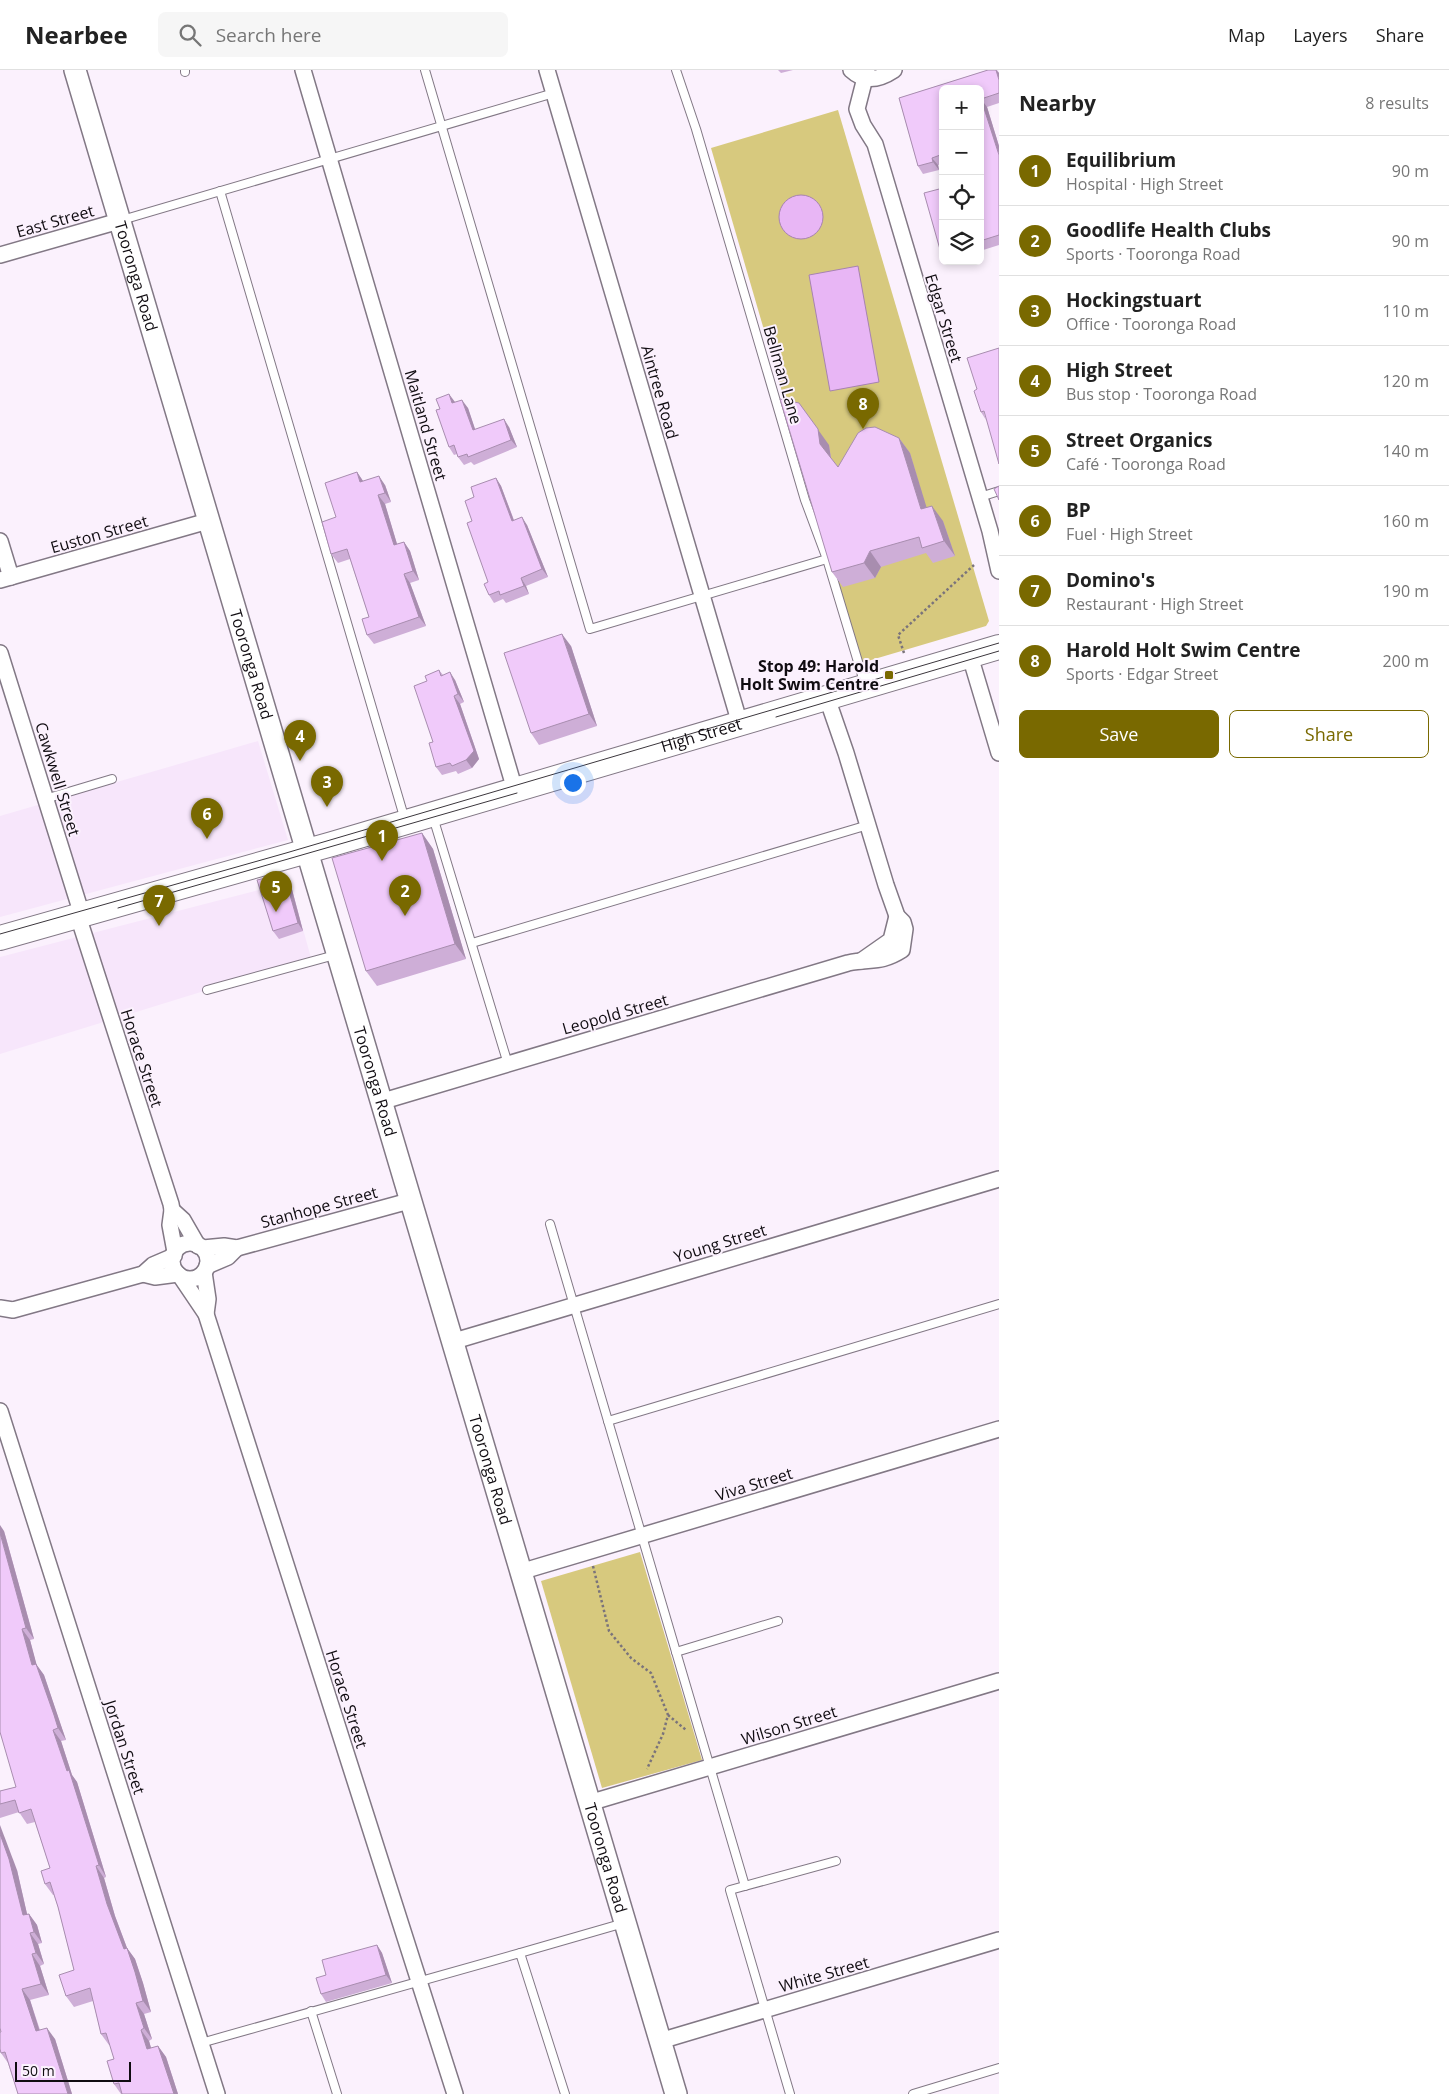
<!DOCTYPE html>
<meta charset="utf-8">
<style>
body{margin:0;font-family:"Open Sans",sans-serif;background:#f6f6f6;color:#222}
.controls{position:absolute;right:15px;top:15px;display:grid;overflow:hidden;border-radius:8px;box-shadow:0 2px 8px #0003}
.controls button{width:45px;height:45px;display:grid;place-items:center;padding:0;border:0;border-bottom:1px solid #e0e0e0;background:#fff;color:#222;font:25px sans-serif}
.scale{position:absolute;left:15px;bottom:12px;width:116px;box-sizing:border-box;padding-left:5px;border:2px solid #100c11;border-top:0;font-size:14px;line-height:18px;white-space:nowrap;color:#100c11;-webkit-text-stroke:4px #fbf1fd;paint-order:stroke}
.you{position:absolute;left:572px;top:712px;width:18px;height:18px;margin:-12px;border:4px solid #fff;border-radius:50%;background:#1a73e8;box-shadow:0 0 0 8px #1a73e833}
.badge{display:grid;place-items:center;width:32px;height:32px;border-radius:50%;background:#796900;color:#fff;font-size:16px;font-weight:700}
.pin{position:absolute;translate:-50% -41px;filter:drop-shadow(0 1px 2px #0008)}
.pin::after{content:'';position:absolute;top:26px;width:18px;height:15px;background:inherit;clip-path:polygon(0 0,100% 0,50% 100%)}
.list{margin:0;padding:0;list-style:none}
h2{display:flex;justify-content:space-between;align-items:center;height:65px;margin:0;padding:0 20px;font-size:21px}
h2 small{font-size:16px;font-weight:400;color:#767676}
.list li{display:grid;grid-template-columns:32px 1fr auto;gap:15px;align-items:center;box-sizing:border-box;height:70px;padding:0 20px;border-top:1px solid #e0e0e0}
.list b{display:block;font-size:19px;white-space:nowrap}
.list p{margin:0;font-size:16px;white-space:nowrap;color:#767676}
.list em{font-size:16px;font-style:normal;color:#767676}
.actions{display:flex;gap:10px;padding:15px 20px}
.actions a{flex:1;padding:11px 0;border:1px solid #796900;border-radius:8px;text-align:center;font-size:18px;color:#796900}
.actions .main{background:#796900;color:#fff}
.icon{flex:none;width:28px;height:28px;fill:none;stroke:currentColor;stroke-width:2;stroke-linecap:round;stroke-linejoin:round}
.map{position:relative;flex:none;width:999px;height:2024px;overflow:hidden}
header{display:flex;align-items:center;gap:30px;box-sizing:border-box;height:70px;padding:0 25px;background:#fff;border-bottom:1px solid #e0e0e0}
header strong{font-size:24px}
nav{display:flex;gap:28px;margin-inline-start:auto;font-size:18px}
.search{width:350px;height:45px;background:#f6f6f6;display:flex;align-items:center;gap:12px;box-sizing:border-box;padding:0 18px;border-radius:8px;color:#767676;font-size:19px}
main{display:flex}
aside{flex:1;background:#fff}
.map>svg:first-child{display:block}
.built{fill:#f7e6fb}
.green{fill:#d7c97e}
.water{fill:#e8b6f5;stroke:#a783b1}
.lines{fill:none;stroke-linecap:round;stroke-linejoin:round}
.service-casing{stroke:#827885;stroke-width:10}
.minor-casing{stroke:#827885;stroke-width:18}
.secondary-casing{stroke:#827885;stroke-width:24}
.primary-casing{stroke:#827885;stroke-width:26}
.path{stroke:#7a737b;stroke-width:2.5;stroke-dasharray:2.5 2.5;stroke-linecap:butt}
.service{stroke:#fff;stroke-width:8}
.minor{stroke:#fff;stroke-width:15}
.secondary{stroke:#fff;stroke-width:21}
.primary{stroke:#fff;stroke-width:24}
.tram{stroke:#3b363c;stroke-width:1}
.wall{fill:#ceaed7}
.shaded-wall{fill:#a88daf}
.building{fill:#f0cafa;stroke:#a88daf}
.poi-dot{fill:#796900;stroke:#fbf1fd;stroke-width:2}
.labels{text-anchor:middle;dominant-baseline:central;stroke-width:4;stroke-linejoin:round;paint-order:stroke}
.street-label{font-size:16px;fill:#100c11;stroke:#fbf1fd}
.poi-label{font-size:16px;font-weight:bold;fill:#100c11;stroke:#fbf1fd;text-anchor:end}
</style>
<header>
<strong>Nearbee</strong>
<div class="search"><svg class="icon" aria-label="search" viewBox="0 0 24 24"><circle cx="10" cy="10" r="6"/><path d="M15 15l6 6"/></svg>Search here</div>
<nav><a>Map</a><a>Layers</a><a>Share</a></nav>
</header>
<main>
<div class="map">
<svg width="999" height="2024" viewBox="0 0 999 2024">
<rect width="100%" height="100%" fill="#fbf1fd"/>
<!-- built -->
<g class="built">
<path d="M258 671 288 770 0 847V746Z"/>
<path d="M290 812 311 888 0 984V887Z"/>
</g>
<!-- green -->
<g class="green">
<path d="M838 40 989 551 986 556 861 593 711 78Z"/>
<path d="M640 1482 702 1690 602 1718 541 1511Z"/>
</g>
<!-- water -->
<g class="water">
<circle cx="801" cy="147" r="22"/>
<path d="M858 196 879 312 830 321 809 205Z"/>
</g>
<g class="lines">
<!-- service casing -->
<g class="service-casing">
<g id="service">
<path d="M185 0V2"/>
<path d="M425 0 590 559 827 489"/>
<path d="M676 0 696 59 805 430 827 489 865 615"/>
<path d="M220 121 405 750"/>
<path d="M122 150 554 23"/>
<path d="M980 427 999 421"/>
<path d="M45 729 112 709"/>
<path d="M433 747 508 994"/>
<path d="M472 873 868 755"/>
<path d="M207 920 335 885"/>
<path d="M550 1154 745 1816"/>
<path d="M608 1351 999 1234"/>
<path d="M676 1582 778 1551"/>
<path d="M520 1883 624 1853"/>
<path d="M311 1941 337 2024"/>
<path d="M201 1973 520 1883 565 2024"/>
<path d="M790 2024 730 1820 836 1791"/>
<path d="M913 2024 999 1998"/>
</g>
</g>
<!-- minor casing -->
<g class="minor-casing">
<g id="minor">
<path d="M303 0 515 720"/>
<path d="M547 0 740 654"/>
<path d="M851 0C865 13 879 10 894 0"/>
<path d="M867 0 857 39 863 55 875 74 990 461 999 501"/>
<path d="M0 185 119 151"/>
<path d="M0 471 11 507"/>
<path d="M0 510 208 451"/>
<path d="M0 583 82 845"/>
<path d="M970 586 999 683"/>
<path d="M78 846 171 1134 172 1140 170 1155 175 1182"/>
<path d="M861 891 891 870 897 846"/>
<path d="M380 1032 848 893C871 888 880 894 902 880L905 859 903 852 897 846 886 815 846 683 827 628"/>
<path d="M172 1140 183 1150 198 1176"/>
<circle cx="190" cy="1191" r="18"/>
<path d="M203 1178 224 1176 237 1178 409 1131"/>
<path d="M207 1196 228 1187 237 1178"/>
<path d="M204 1202 208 1229 206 1244"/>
<path d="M143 1204 155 1207 178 1204"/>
<path d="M181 1207 206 1244 455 2024"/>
<path d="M0 1238 13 1240 143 1204 153 1195 174 1186"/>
<path d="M451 1272 999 1109"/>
<path d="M0 1341 217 2024"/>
<path d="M520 1502 999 1359"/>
<path d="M589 1733 999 1611"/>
<path d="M660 1971 999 1870"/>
</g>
</g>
<!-- secondary casing -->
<g class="secondary-casing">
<g id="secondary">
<path id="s1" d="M75 0 676 2024"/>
</g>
</g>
<!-- primary casing -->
<g class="primary-casing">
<g id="primary">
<path id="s2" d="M0 868 332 774 999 577"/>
</g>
</g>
<!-- path -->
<g class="path">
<path d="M904 583 898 565 974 495"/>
<path d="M593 1496 609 1561 631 1588 651 1603 668 1645 663 1664 647 1699"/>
<path d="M668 1645 686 1660"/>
</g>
<!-- service -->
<use href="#service" class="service"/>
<!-- minor -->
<use href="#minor" class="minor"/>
<!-- secondary -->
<use href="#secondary" class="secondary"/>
<!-- primary -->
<use href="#primary" class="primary"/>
<!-- tram -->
<g class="tram">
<path d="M776 647 999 581"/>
<path d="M118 838 517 723"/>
<path d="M0 864 286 783 999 573"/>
</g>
</g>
<!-- wall -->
<g class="wall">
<path d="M778 0H793L781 3Z"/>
<path d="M988 0H997L999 3V33L987 37 999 76V175L980 181V106H982L980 100V19H943V94L938 95 939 100 923 104 918 96 899 28Z"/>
<path d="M977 319 986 350 981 342Z"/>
<path d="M455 332 468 338 475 359 509 357 517 377 474 395 471 392 464 395 458 387 457 384 454 385 449 377Z"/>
<path d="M899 368 910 383 926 437 943 451 955 486 933 493 926 483 881 497 875 508 843 517 832 502 829 375 831 388 838 397Z"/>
<path d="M357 402 363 411 385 415 391 432 385 434 397 474 404 472 410 481 419 510 410 513 426 556 374 574 367 565 369 547 350 489 338 493 331 484 336 447Z"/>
<path d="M496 408 501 416 514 450 527 455 548 507 526 516 529 524 506 533 503 529 494 533 489 525 488 512 472 451 474 427Z"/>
<path d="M571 576 597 656 539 675 531 663Z"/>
<path d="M439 600 443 605 455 610 464 632 460 634 479 689 472 698 458 704 456 701 442 705 436 697 433 672Z"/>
<path d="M422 763 433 779 466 889 377 916 366 901Z"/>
<path d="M290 812 303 861 279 869 273 861Z"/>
<path d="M4 1461 34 1569 30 1570 36 1594 44 1605 61 1656 66 1670 61 1671 72 1705 77 1712 106 1807 104 1808 115 1846 127 1878 135 1889 143 1913 151 1942 144 1944 152 1969 149 1971 151 1978 158 1976 166 1987 178 2024H121L114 2014V1989L110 1975H109L101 1964 93 1931 74 1937 66 1926 74 1900 58 1837 54 1825H53L45 1814 50 1798 35 1752 27 1754 19 1742 0 1748V1721L16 1717Z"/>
<path d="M17 1800 27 1844H29L37 1855 42 1873 38 1874 44 1894 40 1896 49 1925 30 1930 40 1960 55 1969 72 2024H18L8 1993 1 1983V1962Z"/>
<path d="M377 1875 382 1883 392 1913 326 1932 321 1924 326 1905Z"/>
</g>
<!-- shaded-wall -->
<g class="shaded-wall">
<path d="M996 0 999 3V10Z"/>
<path d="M981 29 987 37 999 76V85Z"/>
<path d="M932 88 938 95 939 100 933 92Z"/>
<path d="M449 324 455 332 458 341 452 333Z"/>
<path d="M462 330 468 338 478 368 473 360Z"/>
<path d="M799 333 829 375 831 389 820 374Z"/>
<path d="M504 349 509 357 517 377 511 370Z"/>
<path d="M899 368 910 383 932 455 921 439Z"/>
<path d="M357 402 363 411 360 412Z"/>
<path d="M379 406 385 415 391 432 385 423Z"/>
<path d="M496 408 501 416 517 459 512 451Z"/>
<path d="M378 425 385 434 400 484 394 475Z"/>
<path d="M932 436 943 451 955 486 944 471Z"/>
<path d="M522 447 527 455 548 507 542 499Z"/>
<path d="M404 472 410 481 419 510 413 501Z"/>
<path d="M870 481 881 497 875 508 864 493Z"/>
<path d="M404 504 410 513 426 556 419 547Z"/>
<path d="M521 508 526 516 529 524 524 516Z"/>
<path d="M562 564 571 576 597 656 589 644Z"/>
<path d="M450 602 455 610 464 632 458 624Z"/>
<path d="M454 626 460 634 479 689 472 698 466 690Z"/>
<path d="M422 763 433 779 466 889 455 874Z"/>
<path d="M284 804 290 812 303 861 298 853Z"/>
<path d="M0 1455 4 1461 34 1569 26 1558 0 1463Z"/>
<path d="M22 1559 30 1570 40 1607 32 1595Z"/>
<path d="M36 1594 44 1605 66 1670 58 1658Z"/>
<path d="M53 1660 61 1671 72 1705 77 1712 106 1807 99 1795Z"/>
<path d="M0 1755 17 1800 30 1857 23 1845 0 1764Z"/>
<path d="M96 1796 104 1808 115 1846 127 1878 135 1889 143 1913 151 1942 143 1931 107 1834Z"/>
<path d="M29 1844 37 1855 42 1873 34 1862Z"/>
<path d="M30 1863 38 1874 44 1894 36 1883Z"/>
<path d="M377 1875 382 1883 392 1913 386 1905Z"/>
<path d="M32 1884 40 1896 49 1925 41 1914Z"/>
<path d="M22 1919 30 1930 43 1972 36 1961Z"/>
<path d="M136 1933 144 1944 152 1969 144 1958Z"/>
<path d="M47 1958 55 1969 72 2024H68Z"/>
<path d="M141 1960 149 1971 155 1991 147 1979Z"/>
<path d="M158 1976 166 1987 178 2024H174Z"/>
</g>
<!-- building -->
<g class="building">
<path d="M988 0H996L999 10V23L981 29 999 85V165L980 171V106H982L980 100V19H943V84L932 88 933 92 918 96 899 28Z"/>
<path d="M943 118V183H941L924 123Z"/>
<path d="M999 278V394L984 341 981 342 974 321 977 319 967 288Z"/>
<path d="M449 324 452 333 462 330 473 360 504 349 511 370 468 387 467 384 458 387 454 375 449 377 436 340 440 339 436 329Z"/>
<path d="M780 329 799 333 818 359 820 374 838 397 858 363 866 358 875 357 899 368 921 439 932 436 944 471 922 478 919 467 870 481 864 493 832 502Z"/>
<path d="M357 402 360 412 379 406 385 423 378 425 394 475 404 472 413 501 404 504 419 547 367 565 362 549 369 547 347 479 331 484 322 452 336 447 325 413Z"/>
<path d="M496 408 512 451 522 447 542 499 521 508 524 516 500 525 499 521 489 525 484 514 488 512 467 453 472 451 465 431 474 427 471 417Z"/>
<path d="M999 416V430L994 419Z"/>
<path d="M562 564 589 644 531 663 504 583Z"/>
<path d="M439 600 441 606 450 602 458 624 454 626 474 681 466 690 452 696 450 693 436 697 429 673 433 672 414 616 427 611 425 606Z"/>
<path d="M422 763 455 874 366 901 332 788Z"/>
<path d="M284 804 298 853 273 861 257 810Z"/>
<path d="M0 1463 26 1558 22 1559 32 1595 36 1594 54 1645 58 1658 53 1660 67 1701 69 1700 99 1795 96 1796 107 1834 124 1879 127 1878 135 1902 143 1931 136 1933 144 1958 141 1960 147 1979 158 1976 174 2024H122L119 2013 114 2014 107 1991 114 1989 106 1963 101 1964 90 1918 66 1926 59 1905 74 1900 58 1837 50 1812 45 1814 41 1801 50 1798 31 1739 19 1743 15 1730 0 1734V1721L16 1717 0 1662Z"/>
<path d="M0 1764 9 1789 23 1845 29 1844 34 1862 30 1863 36 1883 32 1884 41 1914 22 1919 36 1961 47 1958 68 2024H18L5 1982 1 1983 0 1979V1962H1L0 1958Z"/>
<path d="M377 1875 386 1905 321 1924 316 1908 326 1905 322 1890Z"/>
</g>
<!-- markers -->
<rect class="poi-dot" x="884" y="600" width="10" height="10" rx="2.5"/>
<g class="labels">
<!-- street labels -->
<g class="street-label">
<text transform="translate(55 151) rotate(-16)">East Street</text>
<text stroke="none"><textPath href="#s1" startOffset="215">Tooronga Road</textPath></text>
<text transform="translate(944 248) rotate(73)">Edgar Street</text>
<text transform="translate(783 305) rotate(74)">Bellman Lane</text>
<text transform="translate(660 322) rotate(74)">Aintree Road</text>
<text transform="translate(426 355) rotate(74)">Maitland Street</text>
<text transform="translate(99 464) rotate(-16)">Euston Street</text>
<text stroke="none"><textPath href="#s1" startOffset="620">Tooronga Road</textPath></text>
<text stroke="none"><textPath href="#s2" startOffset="730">High Street</textPath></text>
<text transform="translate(58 709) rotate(73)">Cawkwell Street</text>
<text transform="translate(615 944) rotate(-16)">Leopold Street</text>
<text transform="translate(142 988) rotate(72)">Horace Street</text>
<text stroke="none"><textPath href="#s1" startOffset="1055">Tooronga Road</textPath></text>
<text transform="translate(319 1137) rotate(-15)">Stanhope Street</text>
<text transform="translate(720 1173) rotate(-17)">Young Street</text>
<text stroke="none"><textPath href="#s1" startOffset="1460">Tooronga Road</textPath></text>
<text transform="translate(754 1414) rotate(-17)">Viva Street</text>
<text transform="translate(347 1629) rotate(72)">Horace Street</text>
<text transform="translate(789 1655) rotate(-17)">Wilson Street</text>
<text transform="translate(125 1677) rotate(72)">Jordan Street</text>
<text stroke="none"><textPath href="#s1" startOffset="1865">Tooronga Road</textPath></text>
<text transform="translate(824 1904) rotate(-16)">White Street</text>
</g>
<!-- poi labels -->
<g class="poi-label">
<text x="879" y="596">Stop 49: Harold<tspan x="879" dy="18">Holt Swim Centre</tspan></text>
</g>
</g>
</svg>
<div class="controls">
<button>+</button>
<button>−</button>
<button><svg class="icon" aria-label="locate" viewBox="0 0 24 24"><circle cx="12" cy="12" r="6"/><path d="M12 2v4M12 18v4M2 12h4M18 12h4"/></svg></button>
<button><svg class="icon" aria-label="layers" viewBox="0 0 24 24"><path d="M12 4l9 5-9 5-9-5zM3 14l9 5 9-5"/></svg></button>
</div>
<div class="scale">50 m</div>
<div class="you"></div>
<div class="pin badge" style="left:382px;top:791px">1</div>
<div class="pin badge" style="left:405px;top:846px">2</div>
<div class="pin badge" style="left:327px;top:737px">3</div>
<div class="pin badge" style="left:300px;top:691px">4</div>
<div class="pin badge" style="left:276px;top:842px">5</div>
<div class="pin badge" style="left:207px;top:769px">6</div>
<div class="pin badge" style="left:159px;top:856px">7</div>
<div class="pin badge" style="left:863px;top:359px">8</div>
</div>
<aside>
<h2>Nearby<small>8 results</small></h2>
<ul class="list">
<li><span class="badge">1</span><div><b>Equilibrium</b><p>Hospital · High Street</p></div><em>90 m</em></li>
<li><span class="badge">2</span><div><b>Goodlife Health Clubs</b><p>Sports · Tooronga Road</p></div><em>90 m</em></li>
<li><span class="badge">3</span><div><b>Hockingstuart</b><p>Office · Tooronga Road</p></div><em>110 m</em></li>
<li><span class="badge">4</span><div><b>High Street</b><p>Bus stop · Tooronga Road</p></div><em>120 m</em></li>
<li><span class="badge">5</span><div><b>Street Organics</b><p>Café · Tooronga Road</p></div><em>140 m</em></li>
<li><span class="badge">6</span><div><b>BP</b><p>Fuel · High Street</p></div><em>160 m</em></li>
<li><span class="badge">7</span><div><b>Domino's</b><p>Restaurant · High Street</p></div><em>190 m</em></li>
<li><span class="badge">8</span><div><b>Harold Holt Swim Centre</b><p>Sports · Edgar Street</p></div><em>200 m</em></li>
</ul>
<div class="actions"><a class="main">Save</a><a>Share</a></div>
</aside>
</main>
